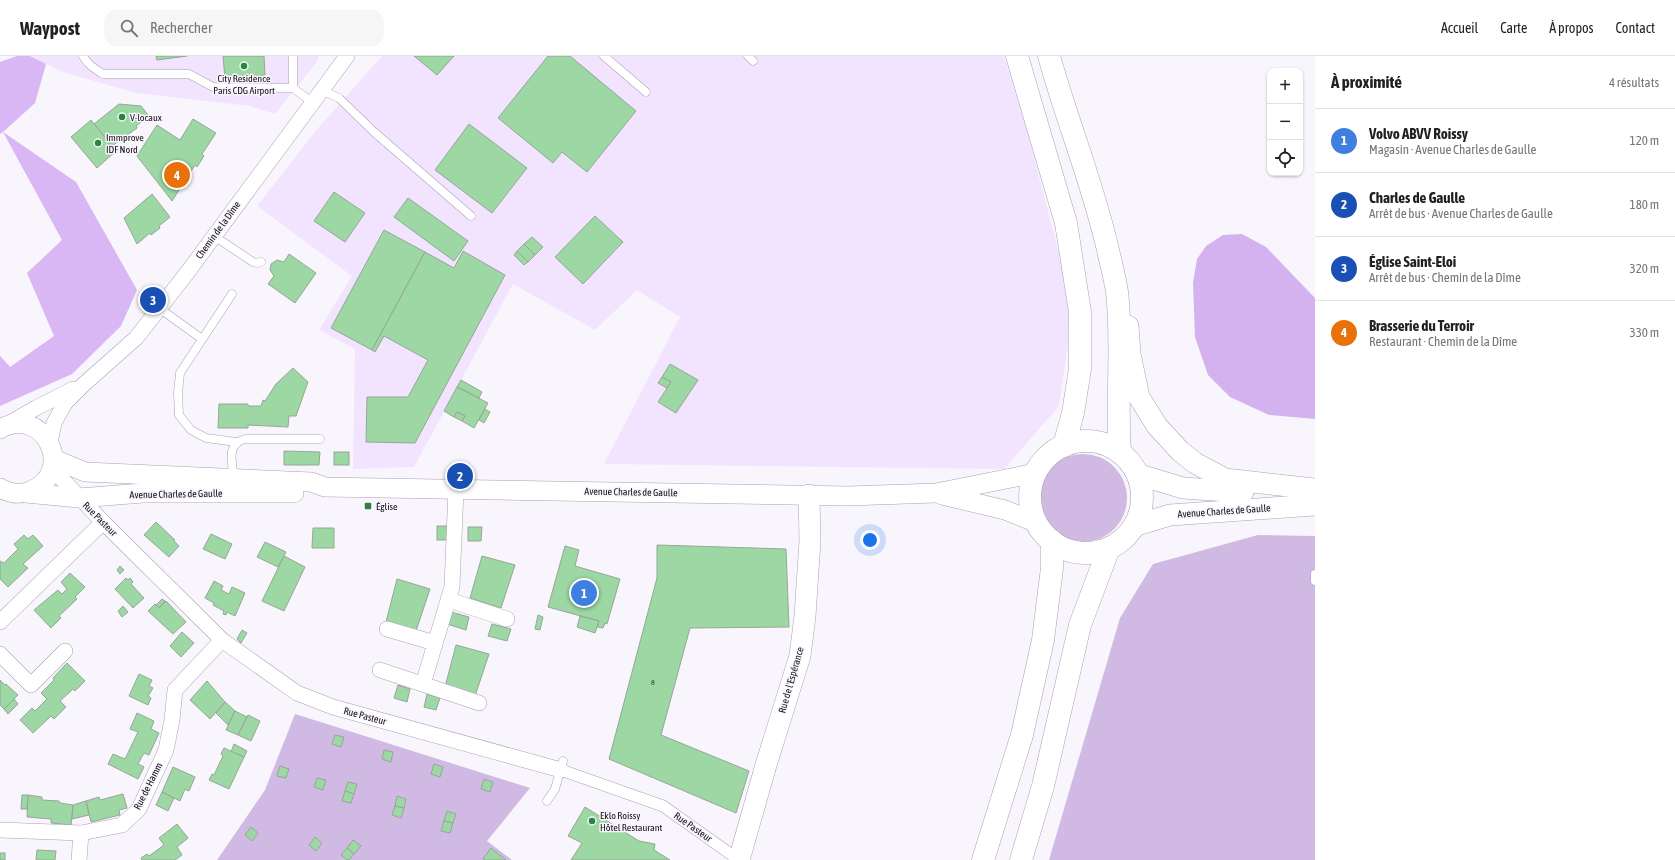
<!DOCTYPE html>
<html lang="fr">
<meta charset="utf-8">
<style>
body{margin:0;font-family:"Asap Condensed",sans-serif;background:#f6f6f6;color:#202124}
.controls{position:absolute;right:12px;top:12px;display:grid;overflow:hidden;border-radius:8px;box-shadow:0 1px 3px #0004}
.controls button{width:36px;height:36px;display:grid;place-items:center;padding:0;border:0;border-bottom:1px solid #e0e0e0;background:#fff;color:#202124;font:20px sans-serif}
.you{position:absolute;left:870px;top:484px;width:14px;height:14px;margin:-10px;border:3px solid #fff;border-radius:50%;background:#1a73e8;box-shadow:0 0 0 6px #1a73e833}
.badge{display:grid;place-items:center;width:26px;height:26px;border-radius:50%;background:#0b8043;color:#fff;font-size:13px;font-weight:700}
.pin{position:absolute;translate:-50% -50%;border:2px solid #fff;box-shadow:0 1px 4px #0006}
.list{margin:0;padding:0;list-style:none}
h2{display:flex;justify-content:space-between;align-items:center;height:52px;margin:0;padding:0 16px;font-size:17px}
h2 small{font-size:13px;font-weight:400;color:#757577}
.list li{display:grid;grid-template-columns:26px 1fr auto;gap:12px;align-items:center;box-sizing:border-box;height:64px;padding:0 16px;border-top:1px solid #e0e0e0}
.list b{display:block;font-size:15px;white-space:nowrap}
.list p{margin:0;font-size:13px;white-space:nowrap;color:#757577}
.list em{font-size:13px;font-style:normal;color:#757577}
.icon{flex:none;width:22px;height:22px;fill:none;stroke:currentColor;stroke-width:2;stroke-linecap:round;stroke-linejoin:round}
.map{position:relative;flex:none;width:1315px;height:804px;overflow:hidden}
header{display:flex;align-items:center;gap:24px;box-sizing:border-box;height:56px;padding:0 20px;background:#fff;border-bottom:1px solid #e0e0e0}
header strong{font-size:19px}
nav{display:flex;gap:22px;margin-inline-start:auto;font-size:14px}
.search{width:280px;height:36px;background:#f6f6f6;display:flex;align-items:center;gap:10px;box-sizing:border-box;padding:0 14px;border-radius:12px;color:#757577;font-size:15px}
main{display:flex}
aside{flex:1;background:#fff}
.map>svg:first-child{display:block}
.built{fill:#f2e4fe}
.green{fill:#d0b9e2}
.forest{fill:#d9b6f4}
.water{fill:#d4b1ef}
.building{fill:#9dd7a3;stroke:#96a697}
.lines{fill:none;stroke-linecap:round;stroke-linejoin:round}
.service-casing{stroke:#aba1b3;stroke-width:9}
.pedestrian-casing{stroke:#aba1b3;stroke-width:12}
.minor-casing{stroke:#aba1b3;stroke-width:16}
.tertiary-casing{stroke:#aba1b3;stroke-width:20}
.secondary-casing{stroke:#aba1b3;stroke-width:22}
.primary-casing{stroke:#aba1b3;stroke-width:23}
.service{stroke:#fff;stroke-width:8}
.pedestrian{stroke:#fff;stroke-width:11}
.minor{stroke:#fff;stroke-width:15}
.tertiary{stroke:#fff;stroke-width:19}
.secondary{stroke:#fff;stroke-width:21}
.primary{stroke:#fff;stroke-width:22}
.poi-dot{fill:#24873c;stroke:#f9f5fc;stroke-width:1.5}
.labels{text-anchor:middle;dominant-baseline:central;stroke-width:3;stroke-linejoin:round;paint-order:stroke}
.number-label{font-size:8px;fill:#364139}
.poi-label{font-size:10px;fill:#130f16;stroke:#f9f5fc;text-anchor:start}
.street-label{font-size:10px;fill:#130f16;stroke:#f9f5fc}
</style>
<header>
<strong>Waypost</strong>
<div class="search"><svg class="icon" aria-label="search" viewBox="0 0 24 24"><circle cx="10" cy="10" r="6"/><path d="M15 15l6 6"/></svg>Rechercher</div>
<nav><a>Accueil</a><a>Carte</a><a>À propos</a><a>Contact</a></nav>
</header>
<main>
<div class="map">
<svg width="1315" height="804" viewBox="0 0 1315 804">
<rect width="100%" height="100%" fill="#f9f5fc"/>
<!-- built -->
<g class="built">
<path d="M30 0H319L316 7 275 58 250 50 136 37 63 16Z"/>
<path d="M382 0H1004L1022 55 1069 236 1068 287 1059 350 1004 413 604 408 680 261 637 234 595 274 513 228 414 411 353 413 355 293 319 274 352 220 257 150 318 72Z"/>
</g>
<!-- green -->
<g class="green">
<circle cx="1083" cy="442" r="44"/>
<path d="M1258 479 1315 480V804H1049L1120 562 1153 508Z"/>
<path d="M295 658 530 732 487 785 512 804H217L265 734Z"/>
</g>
<!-- forest -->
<path class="forest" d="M17 0H30L46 8 35 47 3 76 76 126 137 234 121 270 72 318 0 350V300L10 311 54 280 27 217 62 184 3 76 0 78V6Z"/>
<!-- water -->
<path class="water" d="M1242 178 1266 191 1315 242V363L1269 359 1230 341 1208 319 1195 281 1193 227 1197 203 1206 190 1223 179Z"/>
<!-- building -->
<g class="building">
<path d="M156 0H187L157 4Z"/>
<path d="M223 0H264L265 19 225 23Z"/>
<path d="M414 0H454L437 19Z"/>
<path d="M548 0H570L636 55 587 116 562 96 553 107 498 62Z"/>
<path d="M119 48 141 50 149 60 136 70 137 72 112 90 94 68Z"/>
<path d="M193 63 216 77 202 98 204 100 197 111 195 109 172 145 137 100 157 69 180 84Z"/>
<path d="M91 64 116 95 97 112 71 81Z"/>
<path d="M469 68 527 112 492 157 435 114Z"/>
<path d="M334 136 365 157 345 186 314 165Z"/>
<path d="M152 138 170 161 159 170 160 172 151 179 150 177 137 188 124 162Z"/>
<path d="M408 142 468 185 454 205 394 161Z"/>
<path d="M595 160 623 186 583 228 555 201Z"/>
<path d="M384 174 425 196 372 294 331 272Z"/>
<path d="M532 181 543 191 535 199 524 188Z"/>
<path d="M524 188 535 199 528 206 517 195Z"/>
<path d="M463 195 505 219 415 387 366 386 367 341H408L428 304 384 280 375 296 372 294 425 196 454 212Z"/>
<path d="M517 195 528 206 524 209 514 199Z"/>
<path d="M289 198 316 217 295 247 268 228 274 220 270 214 271 208 277 204 284 206Z"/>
<path d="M670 308 698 324 676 357 658 346 671 326 662 321Z"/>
<path d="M293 312 308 326 296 360H289L288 371 248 369V372H218L219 348H248V350H261L263 344 265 345 276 328Z"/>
<path d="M662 321 671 326 667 332 658 327Z"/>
<path d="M461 324 482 336 479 342 457 331Z"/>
<path d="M457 331 488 347 474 372 462 365 465 360 457 356 454 361 444 355Z"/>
<path d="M485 353 490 356 484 367 479 364Z"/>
<path d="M457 356 465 360 462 365 454 361Z"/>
<path d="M284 395 320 396 319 409H284Z"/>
<rect x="334" y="396" width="15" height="13"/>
<path d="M156 466 175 484 174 485 179 490 169 501 144 479Z"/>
<rect x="437" y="470" width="10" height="14"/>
<path d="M468 471H482L481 485H468Z"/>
<path d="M313 472H334V492H312Z"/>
<path d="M211 478 232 488 225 503 203 493Z"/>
<path d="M24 479 28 483 33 479 43 490 23 508 28 512 8 531 0 523V505L4 507 18 493 14 488Z"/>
<path d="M265 486 286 496 278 511 257 501Z"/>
<path d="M657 489 786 493 789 571 690 572 661 679 749 715 736 757 609 703 657 522Z"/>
<path d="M565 490 579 494 575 510 620 523 607 568 605 567 603 572 597 571 599 565 548 551Z"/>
<path d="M284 500 305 511 284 555 262 545Z"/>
<path d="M482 500 515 509 501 552 470 542Z"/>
<path d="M120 510 124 514 120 518 117 514Z"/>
<path d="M70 517 85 531 75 541 77 543 59 560 61 562 51 572 34 554 58 534 62 538 67 533 61 526Z"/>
<path d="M126 522 128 524 130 522 133 526 131 528 144 542 133 552 115 533Z"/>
<path d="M397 523 430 533 416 575 386 566Z"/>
<path d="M214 525 223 530 221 534 229 538 232 531 245 537 235 560 227 556 226 559 223 558 224 555 213 549 214 547 205 542Z"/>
<path d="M162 543 165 545 159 552 156 549Z"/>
<path d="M166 545 186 566 173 578 148 555 155 548 159 552Z"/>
<path d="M123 550 128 556 122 561 118 555Z"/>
<path d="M451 556 469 561 466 574 447 568Z"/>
<path d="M538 559 543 561 540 574 535 573Z"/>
<path d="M580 560 599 565 595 577 577 571Z"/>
<path d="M492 568 511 573 507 585 488 580Z"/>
<path d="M242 574 247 577 241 587 237 583Z"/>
<path d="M182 576 194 587 181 601 170 590Z"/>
<path d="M456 589 489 598 475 640 445 631Z"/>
<path d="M67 607 85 625 75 635 73 633 60 645 66 651 54 663 51 660 33 677 20 664 32 652 35 655 47 643 41 637 54 624 53 622Z"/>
<path d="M139 618 152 624 149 630 153 632 148 640 151 642 148 649 129 640Z"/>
<path d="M0 624 5 629 6 628 18 639 4 653 0 649Z"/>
<path d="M207 625 225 646 210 663 190 644Z"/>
<path d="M398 629 410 633 407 646 394 642Z"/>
<path d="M427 638 440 642 436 654 424 651Z"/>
<path d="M14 643 18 648 8 658 4 653Z"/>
<path d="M225 646 235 655 228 669 216 657Z"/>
<path d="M235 655 247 661 238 679 226 674Z"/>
<path d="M137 657 154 665 151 673 159 677 149 699 144 697 138 708 144 711 138 723 108 708 113 698 125 703 138 676 130 673Z"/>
<path d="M248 659 260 665 251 685 238 679Z"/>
<path d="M335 679 344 681 341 691 332 688Z"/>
<path d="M234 688 247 695 244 701 231 696Z"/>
<path d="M224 692 244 701 229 733 209 724 212 718 214 719 223 700 221 698Z"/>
<path d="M384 694 393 696 391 706 382 703Z"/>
<path d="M434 708 443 711 440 721 431 718Z"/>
<path d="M280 710 289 713 286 722 277 720Z"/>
<path d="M173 711 195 721 189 735 185 733 180 745 162 736Z"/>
<path d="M317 722 326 724 323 734 314 731Z"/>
<path d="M484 723 493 726 490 736 481 733Z"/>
<path d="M348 726 357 728 354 738 345 735Z"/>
<path d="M345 735 354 738 351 747 342 745Z"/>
<path d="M162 736 174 742 168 755 156 749Z"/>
<path d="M123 738 127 752 119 754 120 759 91 766 86 745 99 741 100 744Z"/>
<path d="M22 739H28L27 753H21Z"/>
<path d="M28 739 42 741V744L59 745 60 747 73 749 71 769 51 767V763L27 761Z"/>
<path d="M397 740 406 743 404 752 395 750Z"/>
<path d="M86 745 89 759 72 763 73 749Z"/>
<path d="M395 750 404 752 401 762 392 759Z"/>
<path d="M585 751 639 785 655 788 654 794 670 804H571L582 787 568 780Z"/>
<path d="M447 755 456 758 453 767 444 765Z"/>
<path d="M444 765 453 767 450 777 441 775Z"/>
<path d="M177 768 188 782 177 791 182 799 175 804H142L141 802 147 798 149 800 164 789 159 782Z"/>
<path d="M251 771 258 777 252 785 245 779Z"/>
<path d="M315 781 322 787 316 795 309 789Z"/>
<path d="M353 784 361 790 354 798 347 792Z"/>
<path d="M347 792 354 798 349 804H347L341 799Z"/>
<path d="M491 792 506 804H484L483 803Z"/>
<path d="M37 794 56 795 55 804H36Z"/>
<rect x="0" y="797" width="5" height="7"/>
</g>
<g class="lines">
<!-- service casing -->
<g class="service-casing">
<g id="service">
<path d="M83 0C88 9 95 13 103 18H189L213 31 293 32 312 46"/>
<path d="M604 0 646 36"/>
<path d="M748 0 753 5"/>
<path d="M293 32V0"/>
<path d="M321 34 339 42 374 76 471 160"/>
<path d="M214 180 253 206 257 207 261 206"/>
<path d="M232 238 180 317 178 337 179 359 191 374 206 382 236 386"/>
<path d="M159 252 202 283"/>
<path d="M234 422C232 406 226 388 245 383H320"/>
<path d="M1315 518V525"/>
<path d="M547 745 555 733 563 705"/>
</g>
</g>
<!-- pedestrian casing -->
<g class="pedestrian-casing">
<path id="pedestrian" d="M561 714 663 750 739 804"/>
</g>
<!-- minor casing -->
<g class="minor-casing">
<g id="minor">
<path d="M6 369 36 352 73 333"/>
<path d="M50 387 54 367 65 347 83 329 136 282 187 217 347 0"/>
<path d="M51 415 59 420 103 466 222 584 297 637 333 651 561 714"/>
<path d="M449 544 507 563"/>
<path d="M0 566 103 466"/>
<path d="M387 573 435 587"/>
<path d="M0 598 31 629 65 595"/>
<path d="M380 614 479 647"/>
<path d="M423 628 452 531 456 433"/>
<path d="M0 774 81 777 122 769 139 753 166 694 172 664 175 634 222 584"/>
<path d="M79 804 81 777"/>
</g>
</g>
<!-- tertiary casing -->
<g class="tertiary-casing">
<g id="tertiary">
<path d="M0 373C43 348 78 416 30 435 20 439 9 437 0 432"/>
<path d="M54 403 85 416 311 426 325 431 848 440 936 437 1036 417"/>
<path d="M26 437 79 442 143 437H294"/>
<path d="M942 439 1005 454 1037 467"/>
</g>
</g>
<!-- secondary casing -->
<g class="secondary-casing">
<g id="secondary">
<path d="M1128 270 1130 298 1139 341 1157 370 1180 395 1195 407 1225 423 1315 433"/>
<path d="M1137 418 1183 432 1243 436"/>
<path d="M1134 470 1170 459 1315 449"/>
<path d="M739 804 766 709 800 600 805 560 810 485 809 439"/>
</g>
</g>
<!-- primary casing -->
<g class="primary-casing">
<g id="primary">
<path d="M1017 0 1066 167 1080 256V313L1073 357 1064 390"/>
<path d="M1049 0C1067 65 1093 128 1108 194 1111 208 1115 222 1117 236 1123 289 1116 343 1120 396"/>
<circle cx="1086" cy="441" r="56"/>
<path d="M983 804 1022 679 1043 584 1052 512V485"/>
<path d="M1021 804 1043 730 1080 569 1109 492"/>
</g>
</g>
<!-- service -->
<use href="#service" class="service"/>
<!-- pedestrian -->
<use href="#pedestrian" class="pedestrian"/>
<!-- minor -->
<use href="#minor" class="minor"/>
<!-- tertiary -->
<use href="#tertiary" class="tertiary"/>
<!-- secondary -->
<use href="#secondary" class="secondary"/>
<!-- primary -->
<use href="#primary" class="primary"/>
</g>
<!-- markers -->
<g class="poi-dot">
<circle cx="244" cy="10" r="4"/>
<circle cx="122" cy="61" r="4"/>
<circle cx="98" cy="87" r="4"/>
<rect x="364" y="446" width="8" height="8" rx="2"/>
<circle cx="592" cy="765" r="4"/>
</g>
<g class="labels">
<!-- number labels -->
<g class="number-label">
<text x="653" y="626">8</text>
</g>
<!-- poi labels -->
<g class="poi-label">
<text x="244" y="22" text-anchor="middle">City Residence<tspan x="244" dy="12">Paris CDG Airport</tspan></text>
<text x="130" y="61">V-locaux</text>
<text x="106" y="81">Immprove<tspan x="106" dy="12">IDF Nord</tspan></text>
<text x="376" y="450">Église</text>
<text x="600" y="759">Eklo Roissy<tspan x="600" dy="12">Hôtel Restaurant</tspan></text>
</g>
<!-- street labels -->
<g class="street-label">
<text transform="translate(218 174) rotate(-54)">Chemin de la Dîme</text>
<text transform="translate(631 436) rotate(1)">Avenue Charles de Gaulle</text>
<text transform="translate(176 438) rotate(-1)">Avenue Charles de Gaulle</text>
<text transform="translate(1224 455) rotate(-4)">Avenue Charles de Gaulle</text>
<text transform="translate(100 463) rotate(45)">Rue Pasteur</text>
<text transform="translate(791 624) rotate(-74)">Rue de l'Espérance</text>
<text transform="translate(365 660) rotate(15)">Rue Pasteur</text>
<text transform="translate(148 730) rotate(-63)">Rue de Hamm</text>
<text transform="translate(693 771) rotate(35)">Rue Pasteur</text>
</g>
</g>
</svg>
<div class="controls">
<button>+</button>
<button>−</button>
<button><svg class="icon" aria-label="locate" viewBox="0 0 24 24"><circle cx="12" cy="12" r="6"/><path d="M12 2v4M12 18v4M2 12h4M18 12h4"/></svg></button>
</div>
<div class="you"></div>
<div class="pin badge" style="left:584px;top:537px;background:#3f7fe0">1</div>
<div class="pin badge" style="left:460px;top:420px;background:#1a4fb4">2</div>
<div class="pin badge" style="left:153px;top:244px;background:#1a4fb4">3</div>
<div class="pin badge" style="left:177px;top:119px;background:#e8710a">4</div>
</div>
<aside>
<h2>À proximité<small>4 résultats</small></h2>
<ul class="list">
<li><span class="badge" style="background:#3f7fe0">1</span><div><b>Volvo ABVV Roissy</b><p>Magasin · Avenue Charles de Gaulle</p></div><em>120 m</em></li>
<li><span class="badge" style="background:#1a4fb4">2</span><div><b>Charles de Gaulle</b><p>Arrêt de bus · Avenue Charles de Gaulle</p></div><em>180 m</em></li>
<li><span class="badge" style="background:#1a4fb4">3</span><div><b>Église Saint-Eloi</b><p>Arrêt de bus · Chemin de la Dîme</p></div><em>320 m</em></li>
<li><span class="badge" style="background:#e8710a">4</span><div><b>Brasserie du Terroir</b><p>Restaurant · Chemin de la Dîme</p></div><em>330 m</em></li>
</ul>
</aside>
</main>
